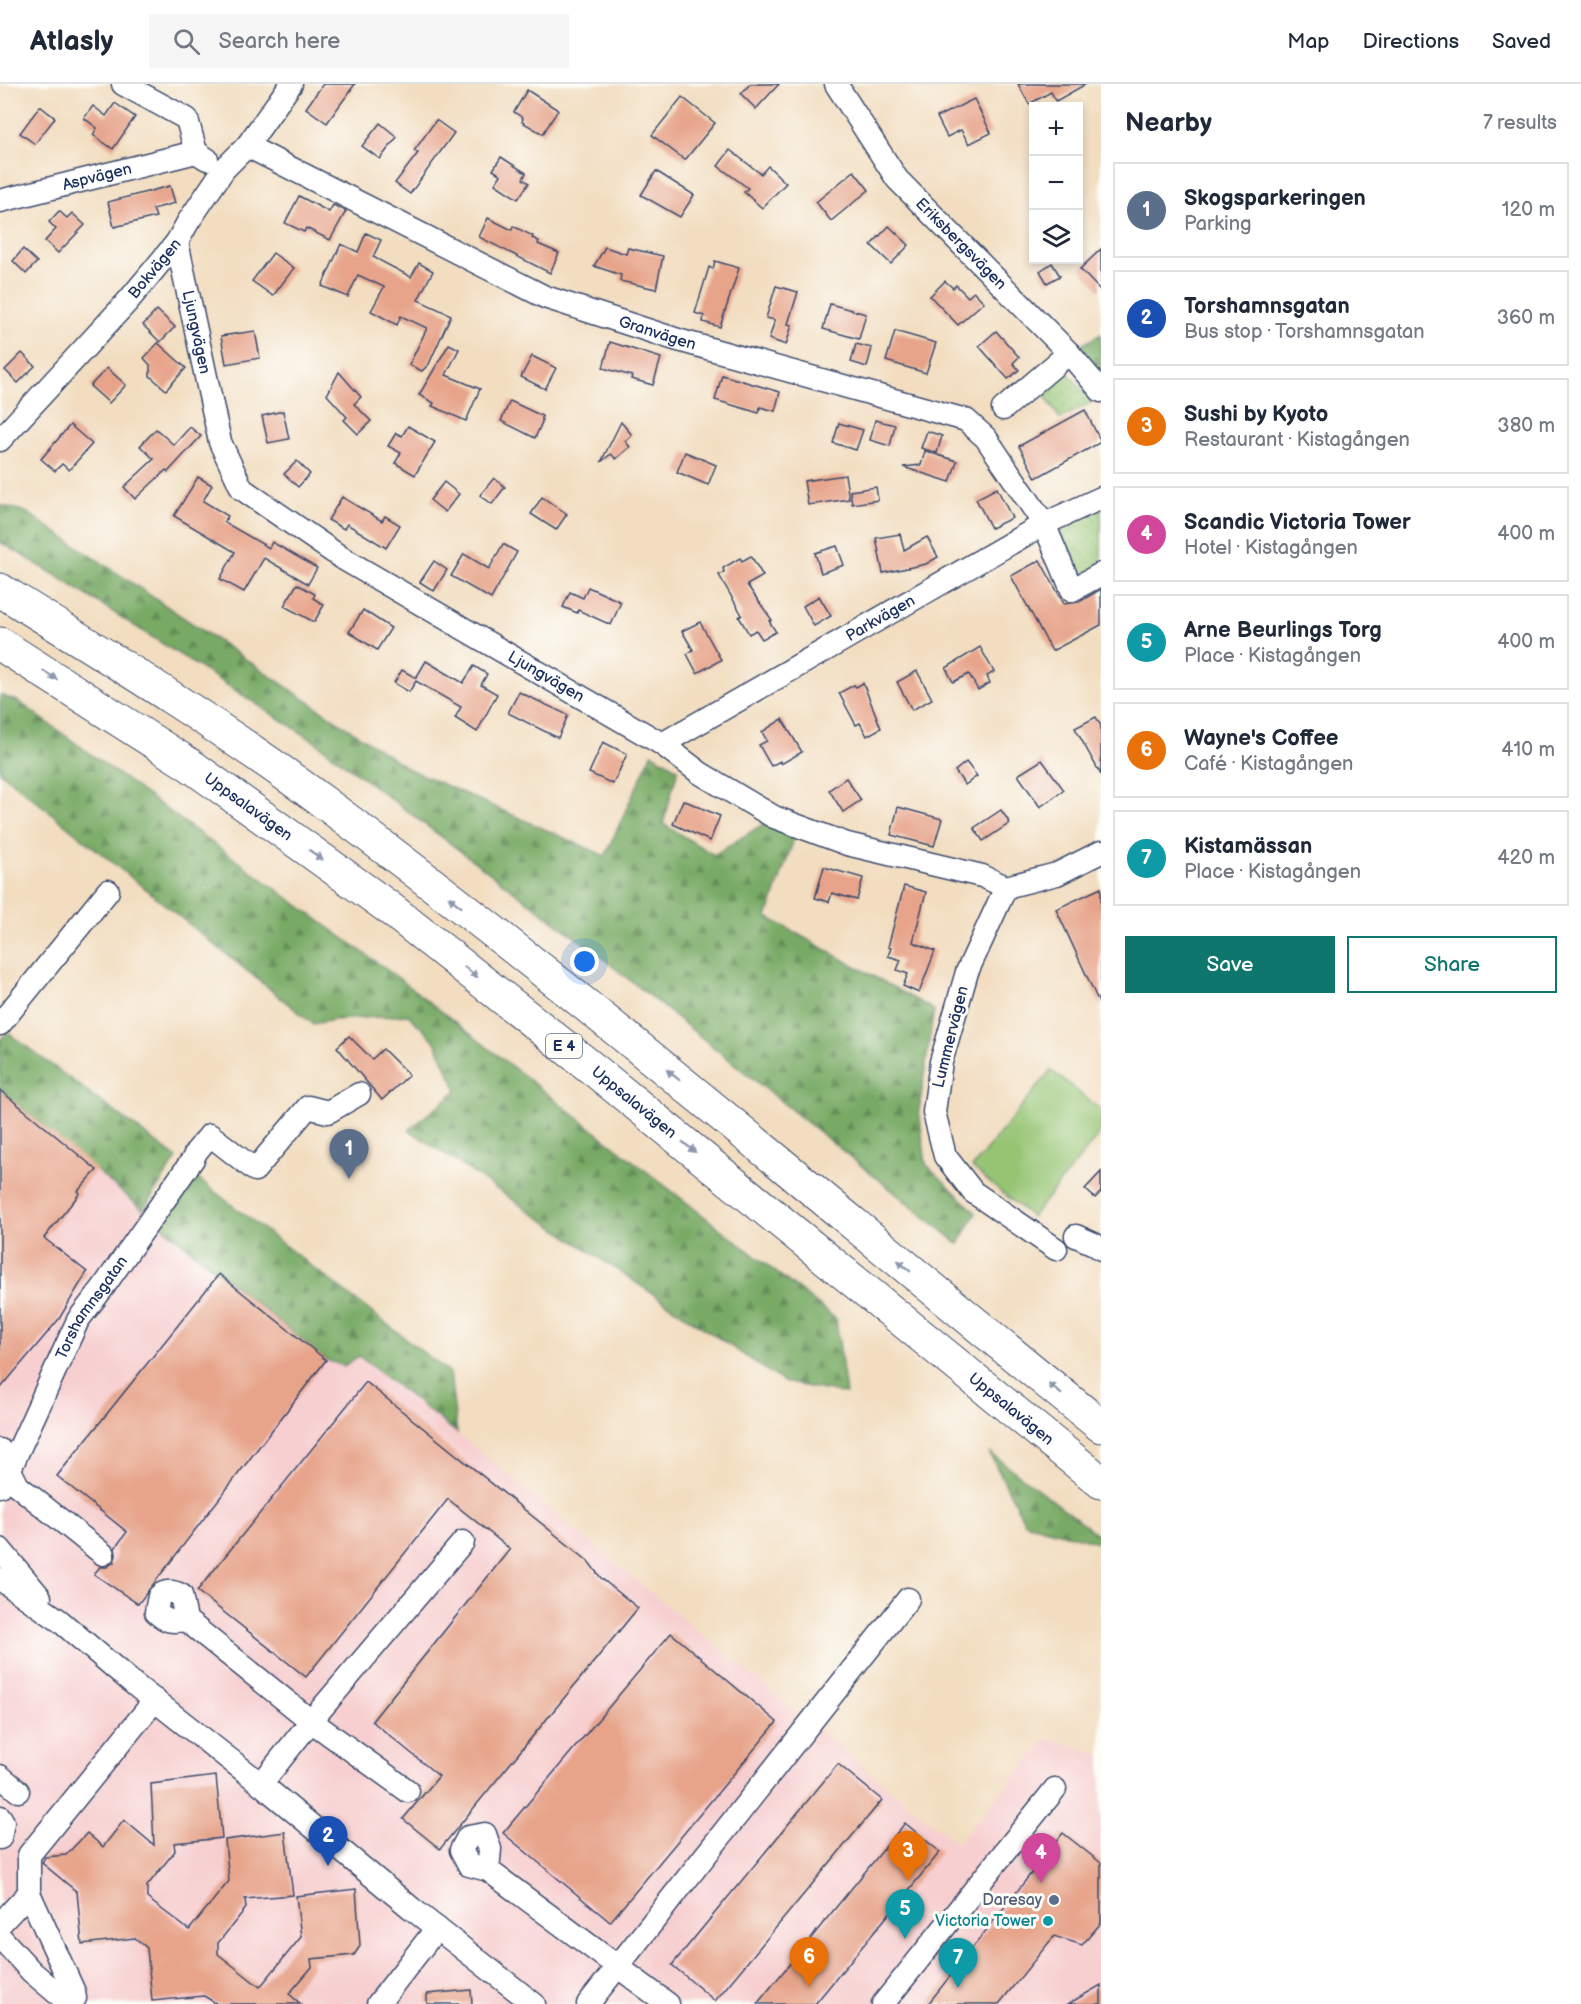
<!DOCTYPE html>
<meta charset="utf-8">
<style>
body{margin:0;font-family:"Balsamiq Sans",sans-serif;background:#f6f6f7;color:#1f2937}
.controls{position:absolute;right:18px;top:18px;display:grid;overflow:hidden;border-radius:0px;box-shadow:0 3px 9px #0003}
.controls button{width:54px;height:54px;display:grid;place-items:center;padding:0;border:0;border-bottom:2px solid #e0e1e3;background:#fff;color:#1f2937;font:30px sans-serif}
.you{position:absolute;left:585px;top:878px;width:21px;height:21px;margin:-15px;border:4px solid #fff;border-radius:50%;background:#1a73e8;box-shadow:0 0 0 9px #1a73e833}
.badge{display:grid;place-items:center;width:39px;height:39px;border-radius:50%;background:#0f766e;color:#fff;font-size:20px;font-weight:700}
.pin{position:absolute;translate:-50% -50px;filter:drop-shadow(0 2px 3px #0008)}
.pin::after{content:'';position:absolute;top:32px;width:21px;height:18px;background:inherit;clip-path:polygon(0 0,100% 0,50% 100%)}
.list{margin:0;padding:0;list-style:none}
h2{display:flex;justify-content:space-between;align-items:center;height:78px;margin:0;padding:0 24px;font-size:26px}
h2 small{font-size:20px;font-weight:400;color:#747a83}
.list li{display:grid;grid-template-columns:39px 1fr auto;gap:18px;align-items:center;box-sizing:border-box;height:96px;margin:0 12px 12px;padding:0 12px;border:2px solid #e0e1e3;border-radius:0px}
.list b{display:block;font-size:22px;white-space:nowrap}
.list p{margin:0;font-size:20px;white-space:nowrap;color:#747a83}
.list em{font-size:20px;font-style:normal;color:#747a83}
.actions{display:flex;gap:12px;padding:18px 24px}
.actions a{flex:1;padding:14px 0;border:2px solid #0f766e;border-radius:0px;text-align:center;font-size:21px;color:#0f766e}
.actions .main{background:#0f766e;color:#fff}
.icon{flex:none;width:33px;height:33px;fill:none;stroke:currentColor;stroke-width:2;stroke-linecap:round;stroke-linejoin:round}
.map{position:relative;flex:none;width:1101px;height:1920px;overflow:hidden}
header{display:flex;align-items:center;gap:36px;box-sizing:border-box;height:84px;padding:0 30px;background:#fff;border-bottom:2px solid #e0e1e3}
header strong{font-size:28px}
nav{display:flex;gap:33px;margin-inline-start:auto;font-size:21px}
.search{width:420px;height:54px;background:#f6f6f7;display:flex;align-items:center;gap:15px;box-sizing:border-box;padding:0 21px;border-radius:0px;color:#747a83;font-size:22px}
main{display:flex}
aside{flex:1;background:#fff}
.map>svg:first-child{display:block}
.built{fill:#f7cfd0}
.grass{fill:url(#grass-dots);stroke:#587a68;stroke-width:1.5}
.forest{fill:url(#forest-firs);stroke:#4a6c62;stroke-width:1.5}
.pitch{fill:#95c473;stroke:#587a68;stroke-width:1.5}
.building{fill:#e7a48b}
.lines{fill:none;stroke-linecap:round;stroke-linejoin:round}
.minor-casing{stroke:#3b496d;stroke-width:25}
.highway-casing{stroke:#3b496d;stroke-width:35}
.minor{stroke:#fff;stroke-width:22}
.highway{stroke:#fff;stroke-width:33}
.oneway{fill:#8d97ae}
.service-dot{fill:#5c6f8a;stroke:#fdfcf7;stroke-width:2}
.culture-dot{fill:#0f9aa8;stroke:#fdfcf7;stroke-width:2}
.labels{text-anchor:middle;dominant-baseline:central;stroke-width:6;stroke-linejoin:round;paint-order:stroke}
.shield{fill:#fdfcf7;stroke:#5f6c8c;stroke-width:1.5}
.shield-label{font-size:15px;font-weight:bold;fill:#1b2f5e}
.street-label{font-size:16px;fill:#1b2f5e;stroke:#fdfcf7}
.service-label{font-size:16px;fill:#4e5e75;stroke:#fdfcf7;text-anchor:end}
.culture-label{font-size:16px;fill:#0d838f;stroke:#fdfcf7;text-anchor:end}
</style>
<header>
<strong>Atlasly</strong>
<div class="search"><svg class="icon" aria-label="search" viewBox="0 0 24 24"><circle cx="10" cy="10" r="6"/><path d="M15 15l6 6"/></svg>Search here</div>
<nav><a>Map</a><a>Directions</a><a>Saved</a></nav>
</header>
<main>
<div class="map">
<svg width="1101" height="1920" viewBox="0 0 1101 1920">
<defs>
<pattern id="grass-dots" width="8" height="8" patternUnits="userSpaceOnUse" patternTransform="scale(1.5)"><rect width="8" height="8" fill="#95c473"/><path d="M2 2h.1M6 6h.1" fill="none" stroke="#79a062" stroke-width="1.8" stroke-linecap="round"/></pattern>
<pattern id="forest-firs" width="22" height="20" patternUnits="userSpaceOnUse" patternTransform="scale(1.5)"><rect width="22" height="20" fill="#78aa65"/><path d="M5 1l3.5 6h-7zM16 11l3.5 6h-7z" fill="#628b56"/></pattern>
</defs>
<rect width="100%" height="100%" fill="#fdfcf7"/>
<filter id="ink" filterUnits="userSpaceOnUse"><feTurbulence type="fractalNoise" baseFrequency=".0167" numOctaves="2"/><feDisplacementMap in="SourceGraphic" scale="12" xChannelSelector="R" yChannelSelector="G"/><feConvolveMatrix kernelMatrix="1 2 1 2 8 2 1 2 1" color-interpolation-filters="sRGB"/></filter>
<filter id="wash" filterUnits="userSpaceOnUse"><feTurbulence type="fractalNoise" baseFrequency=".008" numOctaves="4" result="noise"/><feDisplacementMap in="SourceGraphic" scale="24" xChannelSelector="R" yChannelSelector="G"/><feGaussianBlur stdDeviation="1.35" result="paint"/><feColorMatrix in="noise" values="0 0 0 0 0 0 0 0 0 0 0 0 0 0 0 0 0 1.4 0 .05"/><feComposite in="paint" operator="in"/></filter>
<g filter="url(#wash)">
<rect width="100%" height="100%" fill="#f2ddc0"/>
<!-- built -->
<path class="built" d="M0 1006 219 1190 326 1276 344 1282 358 1272 457 1349 957 1760 1047 1654 1101 1670V1920H0Z"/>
<!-- grass -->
<g class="grass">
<path d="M1065 285 1092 318 1060 335 1040 304Z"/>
<path d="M1101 424V482L1082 492 1059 447Z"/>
</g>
<!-- forest -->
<g class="forest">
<path d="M1101 250V293L1078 263Z"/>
<path d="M0 421 26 428 409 685 605 772 652 669 678 685 663 740 714 771 771 735 796 749 767 833 934 926 919 1026 926 1080 976 1129 959 1160 591 865 311 655 57 492 0 458Z"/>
<path d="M0 611 19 618 401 896 836 1235 846 1310 784 1298 409 1046 457 1006 434 956 408 931 334 936 313 940 0 688Z"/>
<path d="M7 948 177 1074 143 1126 0 1006V957Z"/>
<path d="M197 1094 450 1289 457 1349 359 1272 344 1282 326 1276 162 1142Z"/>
<path d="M989 1368 1101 1453V1459L1025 1439Z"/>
</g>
<!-- pitch -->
<path class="pitch" d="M1051 986 1101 1026V1048L1032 1133 972 1084Z"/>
<g id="blocks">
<!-- building -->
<g class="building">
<path d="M323 0H355L327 39 306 24Z"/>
<path d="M750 0H779L756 25 741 10Z"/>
<path d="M1018 0H1086L1056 17 1051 8 1029 20Z"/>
<path d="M527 6 558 26 543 50 522 38 523 34 514 28Z"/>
<path d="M682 13 715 39 685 76 652 51Z"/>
<path d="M974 15 991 49 969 60 961 46 947 53 937 33Z"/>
<path d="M115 19 135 33 113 65 93 51 97 44 84 34 93 22 106 32Z"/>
<path d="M40 22 55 34 35 60 20 49Z"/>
<path d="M436 36 454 49 410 110 395 99 418 69 414 67Z"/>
<path d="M380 39 397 53 380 75 362 62Z"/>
<path d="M730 66 761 90 768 82 786 99 762 124 744 108 748 104 718 82Z"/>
<path d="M501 73 526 89 523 95 529 99 518 115 495 100 501 91 493 86Z"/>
<path d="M656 87 694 111 680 133 641 111Z"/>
<path d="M854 87 869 106 831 137 816 118Z"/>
<path d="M170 102 175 119 153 125 156 133 114 143 108 118Z"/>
<path d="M299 112 329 128 333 121 346 127 330 156 306 144 304 148 285 139Z"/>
<path d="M59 127 67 134 72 129 85 141 58 169 45 157 56 145 49 138Z"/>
<path d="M488 134 512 146 513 142 533 152 532 154 539 157 538 160 559 169 550 189 479 153Z"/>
<path d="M889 142 909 161 891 180 871 161Z"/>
<path d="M366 149 381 156 373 173 411 193 419 179 433 187 418 216 451 231 429 280 422 287 409 281 427 244 401 232 397 241 371 227 384 203 358 191 348 213 322 202 341 160 358 168Z"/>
<path d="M605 163 626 170 628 164 663 172 656 205 620 197 621 191 594 182Z"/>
<path d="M23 165 37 178 26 190 13 177Z"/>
<path d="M1101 165V207L1080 185Z"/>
<path d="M273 169 294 184 273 212 252 197Z"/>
<path d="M715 177 739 184 720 243 703 238 704 232 695 229 709 183 713 185Z"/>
<path d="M1052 179 1060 192 1047 199 1040 187Z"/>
<path d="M945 197 953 204 956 201 968 213 974 208 984 218 958 241 930 212Z"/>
<path d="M776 202 798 208 788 240 792 241 786 261 769 255 775 236 766 234Z"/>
<path d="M830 220 866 230 859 255 823 245Z"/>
<path d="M157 226 175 243 160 258 143 241Z"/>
<path d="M255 247 260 274 226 280 221 252Z"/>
<path d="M895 247 936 259 926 289 886 277Z"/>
<path d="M996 247 1019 273 1013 279 1019 286 1008 295 979 262Z"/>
<path d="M610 258 661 274 653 301 631 295 632 292 603 284Z"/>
<path d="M158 259 186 284 166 306 150 292V281L144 274Z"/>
<path d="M449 260 459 265 446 291 480 305 466 337 432 322 434 319 419 311Z"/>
<path d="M856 260 872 264 867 283 851 278Z"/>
<path d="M22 269 35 282 18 299 5 286Z"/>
<path d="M532 272 556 284 545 305 521 293Z"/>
<path d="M107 284 126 301 109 319 90 302Z"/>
<path d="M339 288 361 313 354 320 371 337 358 350 344 336 347 333 327 311Z"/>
<path d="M722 291 780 308 775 327 760 323 759 329 715 316Z"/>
<path d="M510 317 542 332V338L535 354 501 337Z"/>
<path d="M1085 326 1101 358 1036 394 1019 362Z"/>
<path d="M283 327 289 355 268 359 262 332Z"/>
<path d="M875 336 895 341 890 362 870 356Z"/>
<path d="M621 338 632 351 625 357 630 363 616 375 611 370 601 378Z"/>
<path d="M839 339 863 346 856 366 833 359Z"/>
<path d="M70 341 92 360 69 386 62 380 55 387 41 375Z"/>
<path d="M408 342 435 358 415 391 395 379 401 369 388 362 396 349 402 352Z"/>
<path d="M190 343 201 352 168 388 166 386 135 415 124 403 154 375 140 362 156 345 174 361Z"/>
<path d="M927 347 942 352 937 369 921 364Z"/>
<path d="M925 367 957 377 950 398 903 383 921 381Z"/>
<path d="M685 368 716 381 708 401 677 388Z"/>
<path d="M297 377 310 390 298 403 284 390Z"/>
<path d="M845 391 849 415 808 421 804 397Z"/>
<path d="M198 393 212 401 203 417 228 432 224 438 269 464 272 458 317 484 308 500 264 474 244 508 220 495 235 468 174 432Z"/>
<path d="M494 394 505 403 492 420 480 411Z"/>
<path d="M444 398 459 410 445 428 430 416Z"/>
<path d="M876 403 878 416 852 420 850 407Z"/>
<path d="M997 404 1012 434 991 444 976 415Z"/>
<path d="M342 413 382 437 385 432 400 441 386 464 347 440 344 445 328 436Z"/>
<path d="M542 413 567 430 556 446 531 430Z"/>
<path d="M900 450 904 466 927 453 938 473 926 480 883 489 876 454Z"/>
<path d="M503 460 517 468 491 515 451 492 464 470 489 485Z"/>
<path d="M837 462 844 481 821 489 815 469Z"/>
<path d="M751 472 763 492 747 501 772 536 769 537 776 548 762 555 756 546 749 550 739 533 742 531 719 491 724 488 723 484 740 474 742 477Z"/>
<path d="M1040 476 1064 520 1079 518 1101 505V541L1052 567 1011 492Z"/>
<path d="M434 477 447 486 434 507 420 498Z"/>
<path d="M297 500 315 510 313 514 324 521 314 538 284 522Z"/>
<path d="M588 503 621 518 611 541 578 526 577 529 563 523 570 508 583 514Z"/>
<path d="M819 512 831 532 814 542 803 522Z"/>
<path d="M363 526 391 544 377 566 349 548Z"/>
<path d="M700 538 721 576 697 589 687 570 693 566 682 547Z"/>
<path d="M980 563 994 588 987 592 990 599 978 606 969 590 953 598 946 584Z"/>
<path d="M426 577 463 599 474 582 487 590 481 601 497 610 477 648 455 634 461 623 416 597 409 608 394 599 402 586 416 594Z"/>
<path d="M917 587 932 615 912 626 897 598Z"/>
<path d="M863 599 881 644 867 652 860 639 856 641 839 609 854 601 856 603Z"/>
<path d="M519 608 568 631 558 654 508 629Z"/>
<path d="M1096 633 1101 642V691L1075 644Z"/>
<path d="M782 635 802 668 781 680 780 677 771 682 759 661 767 657 762 648Z"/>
<path d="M603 658 627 670 613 700 589 689Z"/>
<path d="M1042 676 1064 706 1040 723 1018 691Z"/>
<path d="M966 678 977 692 965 701 955 687Z"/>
<path d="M846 694 861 716 843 728 829 706Z"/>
<path d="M683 716 720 732 710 757 673 740Z"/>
<path d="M898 723 942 735 934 762 891 751Z"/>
<path d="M1001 726 1010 739 983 757 974 744Z"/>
<path d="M824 783 863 794 857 816 832 809 829 818 815 814Z"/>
<path d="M904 802 926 808 913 858 935 867 919 909 903 902 908 890 897 886 901 876 888 872 891 864 888 863Z"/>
<path d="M1101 804V923L1056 825Z"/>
<path d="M349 952 372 975 383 965 409 991 382 1016 337 963Z"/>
<path d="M0 1006 97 1086 78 1107 80 1109 44 1154 87 1188 59 1235 0 1305Z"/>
<path d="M1101 1088V1108L1095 1114 1085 1105Z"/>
<path d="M219 1190 326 1276 138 1520 94 1490 100 1483H107L114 1478 116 1471 115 1464 127 1448 57 1392Z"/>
<path d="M366 1298 588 1477 601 1494 638 1524 440 1765 403 1735 439 1692 372 1637 510 1465 448 1415 306 1593 197 1507Z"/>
<path d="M671 1549 777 1638 610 1838 503 1749Z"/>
<path d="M838 1680 882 1716 715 1917 672 1881Z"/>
<path d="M216 1692 222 1754 174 1759 175 1767 147 1802V1814L189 1846 229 1797 225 1756 285 1748 293 1811 245 1815 246 1824 218 1859V1870L260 1903 301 1853 296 1812 356 1805 360 1862 354 1871 311 1875 312 1883 289 1910 301 1920H217L204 1912 152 1917 147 1864 135 1854 82 1860 77 1808 42 1779 45 1773 66 1771 87 1749 103 1763 124 1736 154 1761 151 1700Z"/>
<path d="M905 1739 940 1768 815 1920H757Z"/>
<path d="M1063 1749 1101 1779V1839L1082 1861 1054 1852 999 1920H928Z"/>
<path d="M1101 1901V1920H1068Z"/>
<path d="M471 1906 472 1920H427V1910Z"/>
</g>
</g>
</g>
<g filter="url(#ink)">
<use href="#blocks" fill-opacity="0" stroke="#3b496d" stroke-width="1.5"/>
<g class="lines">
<!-- minor casing -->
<g class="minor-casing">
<g id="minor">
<path d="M123 0 187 35 196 68 207 75"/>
<path id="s1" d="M836 0 897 95 1069 269 1101 307"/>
<path id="s2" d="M247 62 545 213 678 256 966 336 986 354 1044 440 1072 506 1101 490"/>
<path id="s3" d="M0 117 196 68"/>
<path id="s4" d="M177 158 220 358 242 405 342 474 662 660 700 689 774 733 847 760 982 792 1006 803 1057 790 1101 768"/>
<path d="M1003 325 1069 269"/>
<path id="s5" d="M0 356 128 217 177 158 188 138 224 85 247 62 291 0"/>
<path id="s6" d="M662 660 1044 440 1101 414"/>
<path d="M1006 803 967 888 941 978 934 1028 945 1072 973 1108 1056 1165"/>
<path d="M0 940 108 807"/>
<path d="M1076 1152 1094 1160 1101 1165"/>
<path d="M0 1366 18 1402 103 1470"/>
<path id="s7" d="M0 1402 10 1385 78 1236 102 1205 193 1075 196 1068 210 1051 255 1086 308 1023 328 1028 359 1010"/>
<path d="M0 1465 40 1513"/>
<path d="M0 1495 60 1537 135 1601 261 1700 411 1824 534 1920"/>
<path d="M186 1536C172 1538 166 1538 156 1528L159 1512C166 1506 173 1507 181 1511L186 1536 311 1637 408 1707"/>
<path d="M0 1692 18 1707"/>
<path d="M261 1700 311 1637 463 1458"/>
<path d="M0 1733 3 1738 0 1754"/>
<path d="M488 1786 490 1765 485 1750 468 1753 461 1766 469 1781 488 1786 668 1920"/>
<path d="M0 1840 29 1809"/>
<path d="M0 1853 32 1888 65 1916 71 1918 75 1914 74 1908 29 1809V1771L155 1616"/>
<path d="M378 1920 437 1844"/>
<path d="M588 1920 908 1515"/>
<path d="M883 1920 1055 1705"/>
</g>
</g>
<!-- highway casing -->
<g class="highway-casing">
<g id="highway">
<path d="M0 506C110 574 221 642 326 720 592 917 843 1134 1101 1342"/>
<path id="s8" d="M0 560 190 681 388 823 598 989 1101 1398"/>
</g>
</g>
<!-- minor -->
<use href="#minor" class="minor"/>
<!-- highway -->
<use href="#highway" class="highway"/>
</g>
<!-- one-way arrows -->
<defs><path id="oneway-solid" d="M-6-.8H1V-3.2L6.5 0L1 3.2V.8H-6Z" transform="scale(1.5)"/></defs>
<g class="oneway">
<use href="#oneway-solid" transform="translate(50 591) rotate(32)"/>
<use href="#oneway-solid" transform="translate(316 771) rotate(36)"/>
<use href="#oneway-solid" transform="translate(455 818) rotate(-142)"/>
<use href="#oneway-solid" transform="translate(471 888) rotate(38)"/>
<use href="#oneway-solid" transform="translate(673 991) rotate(-141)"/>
<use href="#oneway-solid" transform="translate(689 1063) rotate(39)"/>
<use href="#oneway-solid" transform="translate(904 1182) rotate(-139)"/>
<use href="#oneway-solid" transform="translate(1055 1305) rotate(-141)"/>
</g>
</g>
<!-- markers -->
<circle class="service-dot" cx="1054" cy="1816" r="6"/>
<circle class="culture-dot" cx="1048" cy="1837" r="6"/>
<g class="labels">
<!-- shield labels -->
<rect class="shield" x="546" y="950" width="36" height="24" rx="4.5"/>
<g class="shield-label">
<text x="564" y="962">E 4</text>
</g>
<!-- street labels -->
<g class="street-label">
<text stroke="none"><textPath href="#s3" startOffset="100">Aspvägen</textPath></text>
<text stroke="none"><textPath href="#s1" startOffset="204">Eriksbergsvägen</textPath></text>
<text stroke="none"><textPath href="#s5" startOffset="231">Bokvägen</textPath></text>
<text stroke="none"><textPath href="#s4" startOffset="92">Ljungvägen</textPath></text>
<text stroke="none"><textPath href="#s2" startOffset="452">Granvägen</textPath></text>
<text stroke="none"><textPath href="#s6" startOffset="252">Parkvägen</textPath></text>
<text stroke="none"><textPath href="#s4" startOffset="614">Ljungvägen</textPath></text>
<text stroke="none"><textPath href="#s8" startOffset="297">Uppsalavägen</textPath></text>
<text transform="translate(951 953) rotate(-76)">Lummervägen</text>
<text stroke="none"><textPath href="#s8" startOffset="783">Uppsalavägen</textPath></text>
<text stroke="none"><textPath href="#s7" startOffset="201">Torshamnsgatan</textPath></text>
<text stroke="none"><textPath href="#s8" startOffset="1269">Uppsalavägen</textPath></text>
</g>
<!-- service labels -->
<g class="service-label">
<text x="1042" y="1816">Daresay</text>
</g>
<!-- culture labels -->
<g class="culture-label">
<text x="1036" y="1837">Victoria Tower</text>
</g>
</g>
</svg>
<div class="controls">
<button>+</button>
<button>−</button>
<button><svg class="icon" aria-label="layers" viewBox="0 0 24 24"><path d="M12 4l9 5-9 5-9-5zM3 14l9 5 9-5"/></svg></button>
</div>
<div class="you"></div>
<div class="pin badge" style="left:349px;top:1095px;background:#5c6f8a">1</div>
<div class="pin badge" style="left:328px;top:1782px;background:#1a4fb4">2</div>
<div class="pin badge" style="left:908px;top:1797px;background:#e8710a">3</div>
<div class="pin badge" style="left:1041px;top:1799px;background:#d1479c">4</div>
<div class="pin badge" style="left:905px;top:1855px;background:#0f9aa8">5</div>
<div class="pin badge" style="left:809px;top:1903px;background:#e8710a">6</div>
<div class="pin badge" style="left:958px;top:1904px;background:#0f9aa8">7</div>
</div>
<aside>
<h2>Nearby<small>7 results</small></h2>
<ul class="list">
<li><span class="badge" style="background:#5c6f8a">1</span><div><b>Skogsparkeringen</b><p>Parking</p></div><em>120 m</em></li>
<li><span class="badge" style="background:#1a4fb4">2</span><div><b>Torshamnsgatan</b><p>Bus stop · Torshamnsgatan</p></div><em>360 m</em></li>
<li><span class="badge" style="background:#e8710a">3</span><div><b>Sushi by Kyoto</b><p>Restaurant · Kistagången</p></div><em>380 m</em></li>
<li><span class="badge" style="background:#d1479c">4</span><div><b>Scandic Victoria Tower</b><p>Hotel · Kistagången</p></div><em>400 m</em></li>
<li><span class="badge" style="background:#0f9aa8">5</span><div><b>Arne Beurlings Torg</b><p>Place · Kistagången</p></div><em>400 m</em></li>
<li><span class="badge" style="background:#e8710a">6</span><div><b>Wayne's Coffee</b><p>Café · Kistagången</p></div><em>410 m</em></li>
<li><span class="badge" style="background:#0f9aa8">7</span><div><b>Kistamässan</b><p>Place · Kistagången</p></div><em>420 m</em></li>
</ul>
<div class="actions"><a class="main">Save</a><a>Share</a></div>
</aside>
</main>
